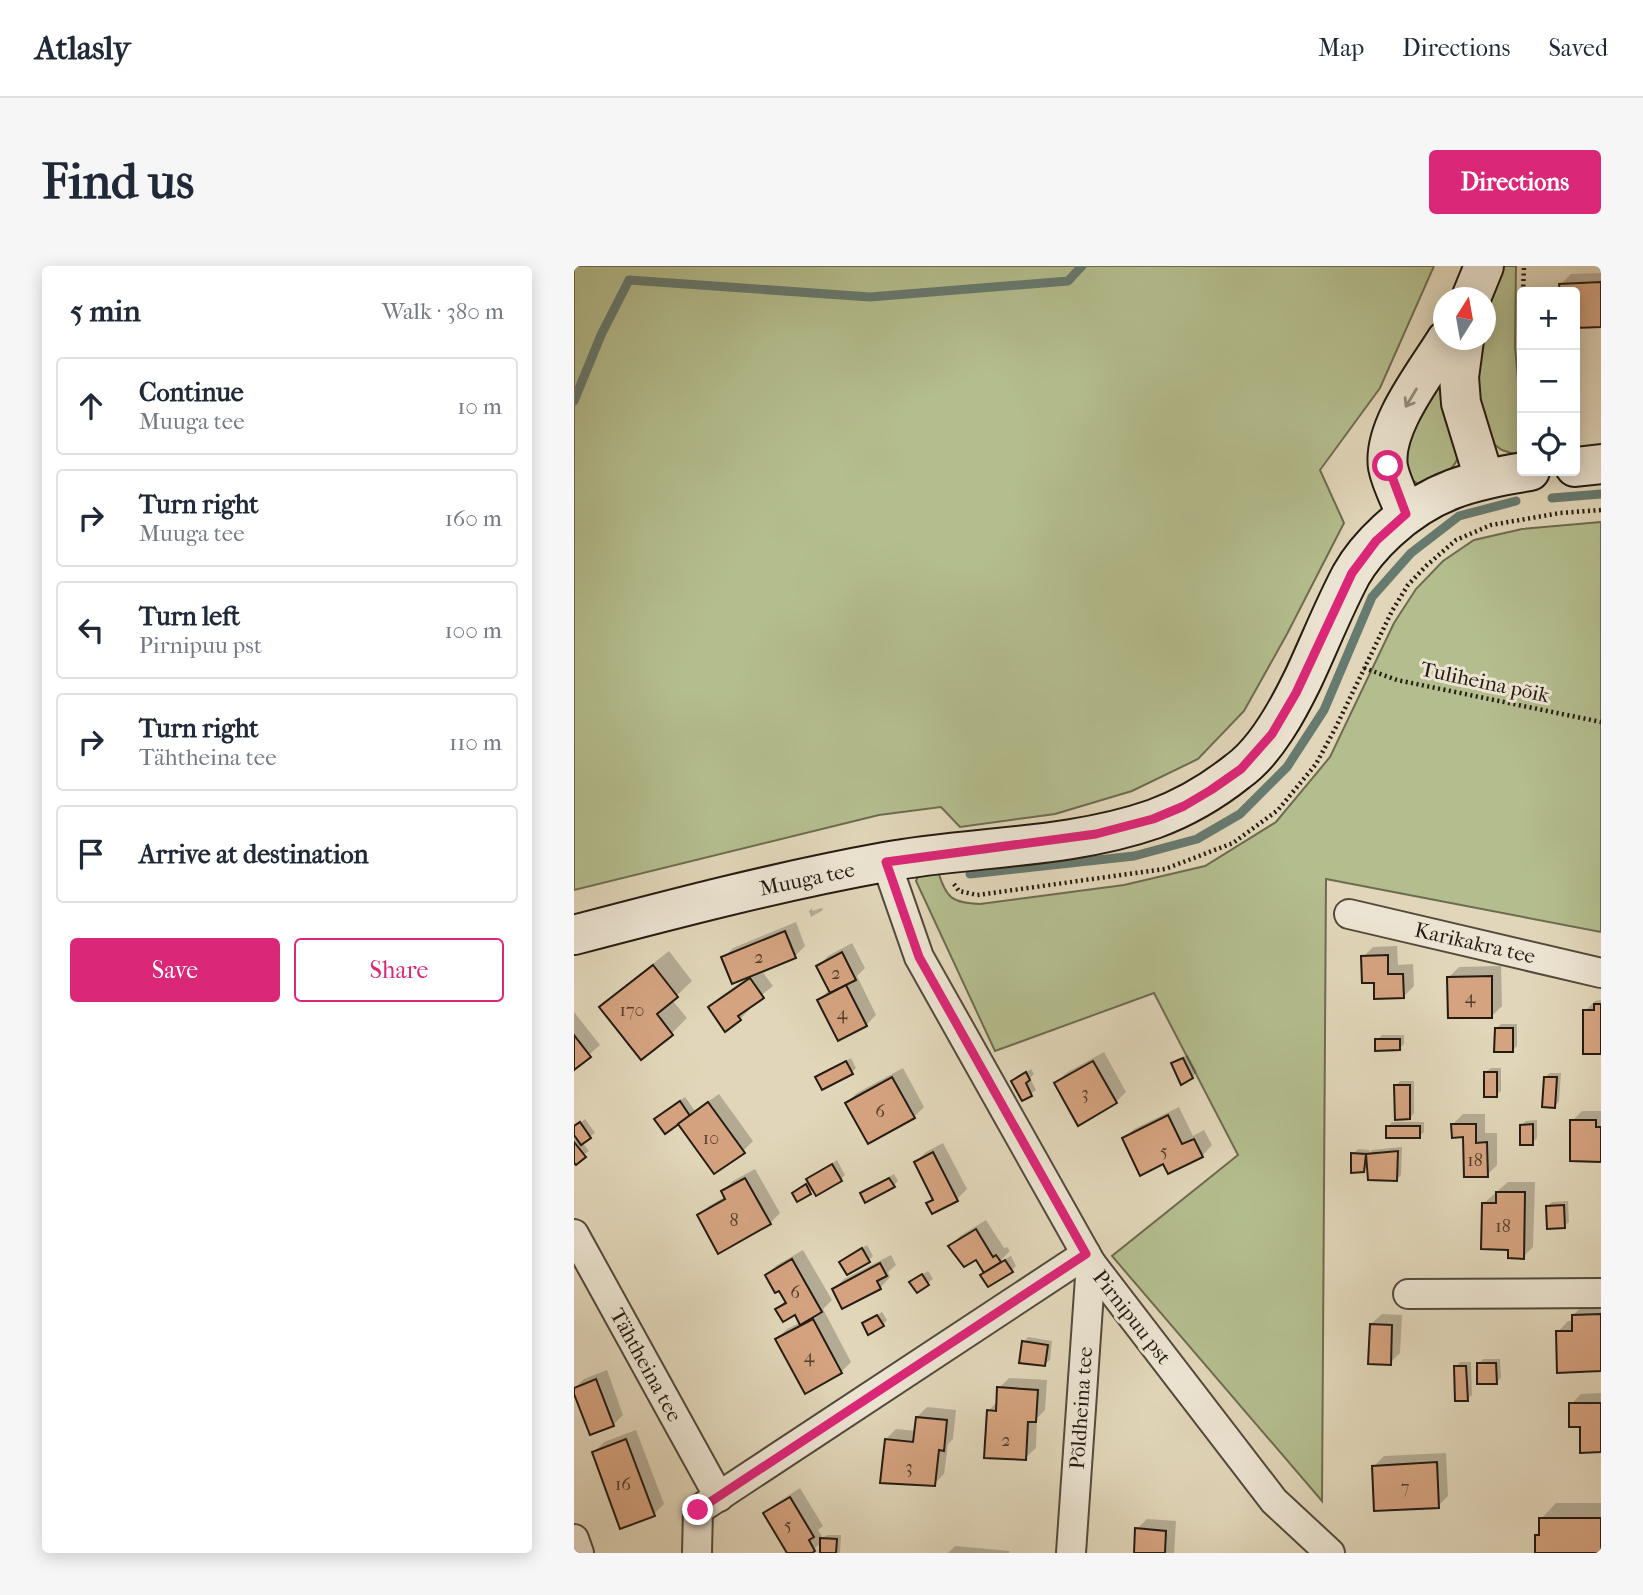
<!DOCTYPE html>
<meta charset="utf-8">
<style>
body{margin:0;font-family:"IM FELL French Canon",serif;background:#f6f6f7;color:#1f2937}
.controls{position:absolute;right:21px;top:21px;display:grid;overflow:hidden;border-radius:7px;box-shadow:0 4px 18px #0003}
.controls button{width:63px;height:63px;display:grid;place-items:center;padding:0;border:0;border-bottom:2px solid #e0e1e3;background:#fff;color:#1f2937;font:35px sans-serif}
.compass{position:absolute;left:859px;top:21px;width:63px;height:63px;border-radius:50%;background:#fff;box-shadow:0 4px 18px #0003;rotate:11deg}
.stop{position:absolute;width:21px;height:21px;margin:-16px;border:5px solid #db2777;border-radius:50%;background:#fff}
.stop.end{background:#db2777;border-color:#fff;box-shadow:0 2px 7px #0008}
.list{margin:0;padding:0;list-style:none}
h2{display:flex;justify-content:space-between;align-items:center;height:91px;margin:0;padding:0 28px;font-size:30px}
h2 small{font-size:23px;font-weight:400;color:#747a83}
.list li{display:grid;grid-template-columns:46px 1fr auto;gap:21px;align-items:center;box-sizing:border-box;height:98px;margin:0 14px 14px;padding:0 14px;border:2px solid #e0e1e3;border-radius:7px}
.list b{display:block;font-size:26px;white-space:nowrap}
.list p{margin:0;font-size:23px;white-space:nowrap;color:#747a83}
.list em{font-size:23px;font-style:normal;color:#747a83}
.actions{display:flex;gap:14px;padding:21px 28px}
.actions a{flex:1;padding:16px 0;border:2px solid #db2777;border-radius:7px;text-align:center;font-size:24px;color:#db2777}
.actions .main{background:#db2777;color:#fff}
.icon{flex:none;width:38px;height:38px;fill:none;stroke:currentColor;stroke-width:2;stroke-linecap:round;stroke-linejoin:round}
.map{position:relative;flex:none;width:1027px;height:1287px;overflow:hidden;border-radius:7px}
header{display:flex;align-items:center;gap:42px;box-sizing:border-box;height:98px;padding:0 35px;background:#fff;border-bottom:2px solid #e0e1e3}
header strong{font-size:33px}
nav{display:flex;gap:38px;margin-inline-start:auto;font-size:24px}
.intro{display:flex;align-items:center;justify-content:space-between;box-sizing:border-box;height:168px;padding:0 42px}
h1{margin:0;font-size:49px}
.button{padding:18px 32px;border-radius:7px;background:#db2777;color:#fff;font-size:24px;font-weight:700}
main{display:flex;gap:42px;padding:0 42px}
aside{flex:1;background:#fff;border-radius:7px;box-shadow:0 4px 18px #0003}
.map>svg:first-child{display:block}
.green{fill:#b4bd8e;stroke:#6c6c50;stroke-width:2}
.shadow{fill:#0003}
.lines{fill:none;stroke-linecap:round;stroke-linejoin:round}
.stream{stroke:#677a6f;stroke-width:9}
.building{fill:#d5a380;stroke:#241b11;stroke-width:2}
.street-casing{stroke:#534a3b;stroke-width:32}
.secondary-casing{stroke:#241b11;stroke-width:42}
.path{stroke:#241b11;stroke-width:4.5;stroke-dasharray:2 3.5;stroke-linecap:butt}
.street{stroke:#ece4d2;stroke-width:28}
.secondary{stroke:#ece4d2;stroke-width:38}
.oneway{stroke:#928a7b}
.route{stroke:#db2777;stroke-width:9}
.labels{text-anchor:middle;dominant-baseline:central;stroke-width:6;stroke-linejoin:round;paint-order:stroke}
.number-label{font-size:18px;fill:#503d2d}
.street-label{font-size:21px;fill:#241b11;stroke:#ece4d2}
</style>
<header>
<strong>Atlasly</strong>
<nav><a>Map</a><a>Directions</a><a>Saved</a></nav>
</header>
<div class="intro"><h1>Find us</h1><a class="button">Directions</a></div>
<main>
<aside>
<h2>5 min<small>Walk · 380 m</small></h2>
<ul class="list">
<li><svg class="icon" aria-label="ahead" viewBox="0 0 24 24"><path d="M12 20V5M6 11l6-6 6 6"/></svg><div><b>Continue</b><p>Muuga tee</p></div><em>10 m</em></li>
<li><svg class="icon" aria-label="right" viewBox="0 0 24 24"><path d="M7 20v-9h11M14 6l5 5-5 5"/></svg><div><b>Turn right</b><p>Muuga tee</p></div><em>160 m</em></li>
<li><svg class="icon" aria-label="left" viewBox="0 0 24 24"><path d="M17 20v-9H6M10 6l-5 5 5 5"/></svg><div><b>Turn left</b><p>Pirnipuu pst</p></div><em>100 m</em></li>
<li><svg class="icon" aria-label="right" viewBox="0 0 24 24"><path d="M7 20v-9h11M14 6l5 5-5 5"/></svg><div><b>Turn right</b><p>Tähtheina tee</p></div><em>110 m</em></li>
<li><svg class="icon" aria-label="arrive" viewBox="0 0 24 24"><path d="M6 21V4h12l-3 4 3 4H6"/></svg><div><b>Arrive at destination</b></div></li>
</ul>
<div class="actions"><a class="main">Save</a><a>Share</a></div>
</aside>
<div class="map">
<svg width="1027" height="1287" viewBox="0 0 1027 1287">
<rect width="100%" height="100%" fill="#e1d6b9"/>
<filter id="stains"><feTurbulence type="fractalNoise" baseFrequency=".00286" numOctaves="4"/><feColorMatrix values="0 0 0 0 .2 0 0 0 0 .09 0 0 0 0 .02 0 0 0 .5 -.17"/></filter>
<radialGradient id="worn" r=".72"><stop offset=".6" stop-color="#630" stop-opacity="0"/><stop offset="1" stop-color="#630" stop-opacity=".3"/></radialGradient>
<!-- green -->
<g class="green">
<path d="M0 0H860L806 122 746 204 770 257 713 368 670 445 624 493 558 525 481 548 386 561 367 541 305 549 0 624Z"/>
<path d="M928 0H942L941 81 948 157V187L940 188 928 184 914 174 901 157 900 74H912V38Z"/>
<path d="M871 98 885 186C882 208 863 210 845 218L838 214 827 184Z"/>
<path d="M1027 256V666L752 613 748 1235 538 990 664 889 580 727 421 785 342 615 345 608 364 605C372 633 379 637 406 638L550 619 631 600 702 556 756 491 820 357 842 323 869 295 900 274 948 263Z"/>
</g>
<!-- shadow -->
<g class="shadow">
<path d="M1027 7V59L1001 61V26H988L987 18 997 8Z"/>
<path d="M238 642V645L248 642 249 644 237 651 235 645Z"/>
<path d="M222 656 231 680 221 690 187 704 199 720 174 740 176 743 166 753 136 741 146 731 176 710 149 692 159 682Z"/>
<path d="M278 677 291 702 283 710 302 749 292 759 245 734 256 723 244 700 254 690Z"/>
<path d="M823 680 824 699 839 698 840 720 830 730 801 715 789 691 799 681Z"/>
<path d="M95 685 118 715 98 734 113 752 97 768 28 741 43 726Z"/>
<path d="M927 700 928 740 918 750 875 711 885 701Z"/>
<path d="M1027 734V787L1011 745 1021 735Z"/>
<path d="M0 746 26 779 0 802Z"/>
<path d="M927 758H943V780L938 785 922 763Z"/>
<path d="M808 769H830V778L826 782 803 774Z"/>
<path d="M530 786 552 826 542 836 482 817 492 807Z"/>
<path d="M614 789 623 806 618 811 599 797 603 793Z"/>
<path d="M277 792 282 802 278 806 243 812Z"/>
<path d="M329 802 350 841 340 851 273 837 283 827Z"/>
<path d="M917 802H927V825L922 829 912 806Z"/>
<path d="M457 803 460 808 456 812 462 824 449 833 439 815Z"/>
<path d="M976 807H987L985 835 981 840 971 811Z"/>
<path d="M826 815H840V847L836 852 822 820Z"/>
<path d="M145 828 179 875 169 885 87 848 111 831 121 845Z"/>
<path d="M605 841 619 870 630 864 638 879 628 890 590 896 550 873 560 863Z"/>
<path d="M1008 845H1027V894L998 855Z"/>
<path d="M889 848H911V867H923V899L913 909 891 870 879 858Z"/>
<path d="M11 853 21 867 8 876 15 885 0 895V862Z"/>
<path d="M963 854V872L958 877 948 859 952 855Z"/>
<path d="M818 856H850V866L845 870 814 861Z"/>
<path d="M369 877 393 923 382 934 355 937 360 932 342 896 352 886Z"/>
<path d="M828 881 827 909 822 914 795 899 789 904 779 888 784 883 796 884 795 887 798 884Z"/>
<path d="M263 894 271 909 267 913 240 923 224 934 220 927 225 922 236 916 234 913 239 909Z"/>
<path d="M181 903 206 947 196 957 125 950 135 940 152 930 149 925 159 915Z"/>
<path d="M320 908 324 915 319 920 288 927Z"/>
<path d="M934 916H961L959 981 949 991 910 937Z"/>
<path d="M994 935 995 956 990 960 973 941 978 936Z"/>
<path d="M412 954 430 982 433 981 436 985 425 996 437 990 442 1000 438 1004 412 1006 402 991 376 980 386 970Z"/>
<path d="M293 979 299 990 295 994 267 996Z"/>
<path d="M229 984 258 1034 249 1043 277 1096 267 1106 232 1125 203 1073 213 1063 227 1056 222 1047 203 1043 212 1034 193 1009 203 999Z"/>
<path d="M317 989 322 999 314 1006 316 1011 306 1022 260 1023 270 1013Z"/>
<path d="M354 1005 359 1013 343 1025 342 1012Z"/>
<path d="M1010 1039H1027V1103L984 1066 994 1055H1000L999 1049Z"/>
<path d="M308 1046 313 1054 309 1059 290 1058Z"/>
<path d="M808 1048 828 1049 826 1087 816 1097 797 1058Z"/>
<path d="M454 1071 478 1075 476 1094 471 1098 450 1076Z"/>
<path d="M909 1093H926L927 1112 922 1116 905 1098Z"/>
<path d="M886 1096H897L898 1129 893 1133 882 1101Z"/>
<path d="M33 1104 49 1149 39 1159 0 1123 10 1113Z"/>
<path d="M435 1112 473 1114 471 1144 463 1152 462 1182 451 1192 414 1145 424 1135 425 1122Z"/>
<path d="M1027 1127V1184L1008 1159 997 1138 1007 1128Z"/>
<path d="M353 1141 382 1144 379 1173 374 1178 370 1208 360 1218 312 1173 322 1163 342 1165 343 1151Z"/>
<path d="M62 1164 90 1238 80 1248 20 1186 30 1176Z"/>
<path d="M872 1187 874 1230 864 1240 800 1200 810 1190Z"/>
<path d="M226 1222 249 1260 244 1264 249 1272 253 1269H267L266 1287H247L248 1276 235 1287H215L191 1248 201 1238Z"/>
<path d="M982 1237H1027V1287H963V1270L967 1266V1253Z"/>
<path d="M573 1253 602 1255 600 1287H561L563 1263Z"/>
<path d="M381 1280 436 1285 435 1287H374Z"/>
</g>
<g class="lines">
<!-- stream -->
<g class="stream">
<path d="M0 135 27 69 55 14 296 31 494 15 508 0"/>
<path d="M978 232 1027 228"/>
<path d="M396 608 560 590 623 573 666 548 713 501 750 444 798 331 837 287 885 250 942 235"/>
</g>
</g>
<!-- building -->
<g class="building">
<path d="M1027 16V61L1001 62V26H986L985 18Z"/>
<path d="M211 665 222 692 158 718 147 691Z"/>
<path d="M268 686 282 714 256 727 242 700Z"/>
<path d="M814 689V708H829L830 732 800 733V717H788L787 690Z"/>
<path d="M79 699 104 731 83 748 99 769 67 794 25 741Z"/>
<path d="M918 710V752H874L873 711Z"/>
<path d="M176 712 190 732 164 750 167 754 151 766 134 741Z"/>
<path d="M272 719 293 760 264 775 243 734Z"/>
<path d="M1020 738H1027V788H1009V744H1020Z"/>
<path d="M921 762H939V786H920Z"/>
<path d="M0 769 17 791 0 804Z"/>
<path d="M801 773H826V784L801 785Z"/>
<path d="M609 792 619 812 607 819 597 797Z"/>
<path d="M272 795 279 808 248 824 241 811Z"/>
<path d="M519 795 543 837 504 860 480 817Z"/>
<path d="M452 806 456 814 452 817 458 830 448 835 437 815Z"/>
<rect x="910" y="806" width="13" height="25"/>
<path d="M318 811 341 852 294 878 271 837Z"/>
<path d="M970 811H983L981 842 968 841Z"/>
<path d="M820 819H836V853L821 854Z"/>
<path d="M106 835 116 850 91 868 80 853Z"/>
<path d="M134 836 171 887 140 908 104 858Z"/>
<path d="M594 849 608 878 620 873 629 891 594 908 589 898 566 910 548 872Z"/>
<path d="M996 854H1022V861H1027V896L996 895Z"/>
<path d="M6 856 17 872 7 879 0 869V860Z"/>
<path d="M877 858H902V877L913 876 914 911H890L889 871 878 872Z"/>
<path d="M959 858V879H946V859Z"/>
<rect x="812" y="860" width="34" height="12"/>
<path d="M0 876 12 891 2 899 0 897Z"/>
<path d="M824 885 823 915 794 914 792 888Z"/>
<path d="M359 886 384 935 358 948 352 937 359 934 340 896Z"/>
<path d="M777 887 792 888 790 906 777 907Z"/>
<path d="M258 898 268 915 242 930 232 913Z"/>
<path d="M171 912 197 958 144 988 123 949 151 933 147 925Z"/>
<path d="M315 912 321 921 291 937 286 927Z"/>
<path d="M232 918 237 928 223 936 218 927Z"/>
<path d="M922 926H951L950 993 934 992V984L907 983 908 937H922Z"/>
<path d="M990 939 991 962 973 963 972 940Z"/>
<path d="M402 963 419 991 422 989 427 996 410 1007 402 994 390 1001 374 980Z"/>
<path d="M288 982 296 996 273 1009 265 996Z"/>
<path d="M218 993 248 1046 226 1059 221 1049 209 1056 201 1043 212 1037 205 1025 201 1027 191 1009Z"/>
<path d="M431 994 439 1006 414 1021 406 1009Z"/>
<path d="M306 997 313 1010 303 1015 307 1023 268 1043 258 1023Z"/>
<path d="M348 1008 355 1019 343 1027 335 1016Z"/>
<path d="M1027 1048V1105L983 1107 982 1065H998V1049Z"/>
<path d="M303 1049 310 1060 294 1069 288 1057Z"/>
<path d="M239 1053 268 1107 231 1128 201 1073Z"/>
<path d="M796 1058 818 1059 817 1099 794 1098Z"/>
<path d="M448 1075 474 1079 471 1100 445 1097Z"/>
<path d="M903 1097H922L923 1118H903Z"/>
<path d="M880 1100H892L894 1135H881Z"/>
<path d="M22 1113 40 1160 16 1169 0 1128V1122Z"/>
<path d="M423 1121 464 1124 462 1156H454L452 1194 410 1192 413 1144 422 1145Z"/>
<path d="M995 1137H1027V1186L1006 1187V1161H995Z"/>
<path d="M342 1151 373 1154 370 1185 365 1184 361 1220 306 1217 311 1173 339 1176Z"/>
<path d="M52 1173 81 1250 46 1263 18 1186Z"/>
<path d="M863 1196 865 1242 800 1245 798 1200Z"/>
<path d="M216 1231 240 1271 235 1274 241 1285 238 1287H213L189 1247Z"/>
<path d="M965 1252H1027V1287H961V1269H965Z"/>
<path d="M561 1262 592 1265 591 1287H560Z"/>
<path d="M246 1272 263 1273 262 1287H246Z"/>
</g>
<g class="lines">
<!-- street casing -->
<g class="street-casing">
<g id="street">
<path d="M312 596 345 691 517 997 700 1235 756 1287"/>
<path d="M775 648 1027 707"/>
<path d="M0 968 145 1231"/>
<path d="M834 1028 1027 1027"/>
<path d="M0 1273 5 1287"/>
<path d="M123 1287 124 1244 512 988"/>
<path d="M497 1287 517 997"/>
</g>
</g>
<!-- secondary casing -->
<g class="secondary-casing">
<g id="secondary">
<path d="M897 32 910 0"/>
<path d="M890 74 885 111 887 137 910 212"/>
<path d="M1001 201 1027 198"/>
<path d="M832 248C826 233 817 217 814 201 808 161 852 107 872 74"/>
<path d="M0 669C103 642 206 615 311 596 399 580 494 583 580 553 610 542 639 525 664 505 692 485 714 444 729 413 745 379 759 343 777 309 786 293 799 278 813 265 857 224 898 214 956 205"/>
</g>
</g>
<!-- path -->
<g class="path">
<path d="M949 26 950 0"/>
<path d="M948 53V94"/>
<path d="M790 402 823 414 1027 456"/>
<path d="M380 618 385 625 403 629 591 603 659 577 704 544 742 498 762 461 818 345 834 319 852 300 882 274 917 259 986 247 1027 244"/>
</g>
<!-- street -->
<use href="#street" class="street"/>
<!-- secondary -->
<use href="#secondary" class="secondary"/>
</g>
<!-- one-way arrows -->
<defs><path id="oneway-shaft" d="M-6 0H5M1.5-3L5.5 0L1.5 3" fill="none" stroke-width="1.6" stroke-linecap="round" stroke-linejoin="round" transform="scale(1.75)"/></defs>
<use class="oneway" href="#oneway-shaft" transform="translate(837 132) rotate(121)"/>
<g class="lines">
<!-- route -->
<path class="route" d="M124 1244 512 988 345 691 312 596 522 568 579 553 610 540 637 524 667 503 698 468 722 427 778 307 802 275 832 248 814 200"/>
</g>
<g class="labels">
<!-- number labels -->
<g class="number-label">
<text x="185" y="691">2</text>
<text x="262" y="707">2</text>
<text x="896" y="731">4</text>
<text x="58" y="744">170</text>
<text x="268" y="747">4</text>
<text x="511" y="827">3</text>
<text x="306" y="845">6</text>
<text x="137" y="872">10</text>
<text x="590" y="885">5</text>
<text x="901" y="894">18</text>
<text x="160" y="954">8</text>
<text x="929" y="960">18</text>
<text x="221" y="1026">6</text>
<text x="235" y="1090">4</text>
<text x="432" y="1174">2</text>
<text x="335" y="1201">3</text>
<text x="49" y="1218">16</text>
<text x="831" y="1221">7</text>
<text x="214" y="1259">5</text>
</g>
<!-- street labels -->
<g class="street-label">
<text transform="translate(911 416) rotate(12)">Tuliheina põik</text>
<text transform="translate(233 613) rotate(-12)">Muuga tee</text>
<text transform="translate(901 677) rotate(13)">Karikakra tee</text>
<text transform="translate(558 1051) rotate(52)">Pirnipuu pst</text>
<text transform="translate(72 1099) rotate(61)">Tähtheina tee</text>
<text transform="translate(507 1142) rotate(-86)">Põldheina tee</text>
</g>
</g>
<rect width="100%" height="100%" filter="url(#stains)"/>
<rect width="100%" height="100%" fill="url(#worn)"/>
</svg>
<div class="controls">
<button>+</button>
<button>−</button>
<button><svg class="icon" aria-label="locate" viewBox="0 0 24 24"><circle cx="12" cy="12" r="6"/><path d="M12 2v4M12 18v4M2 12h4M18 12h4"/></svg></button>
</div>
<svg class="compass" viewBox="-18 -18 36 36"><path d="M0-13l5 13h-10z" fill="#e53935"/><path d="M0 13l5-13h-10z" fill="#747a83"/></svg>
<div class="stop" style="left:814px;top:200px"></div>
<div class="stop end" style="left:124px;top:1244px"></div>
</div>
</main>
